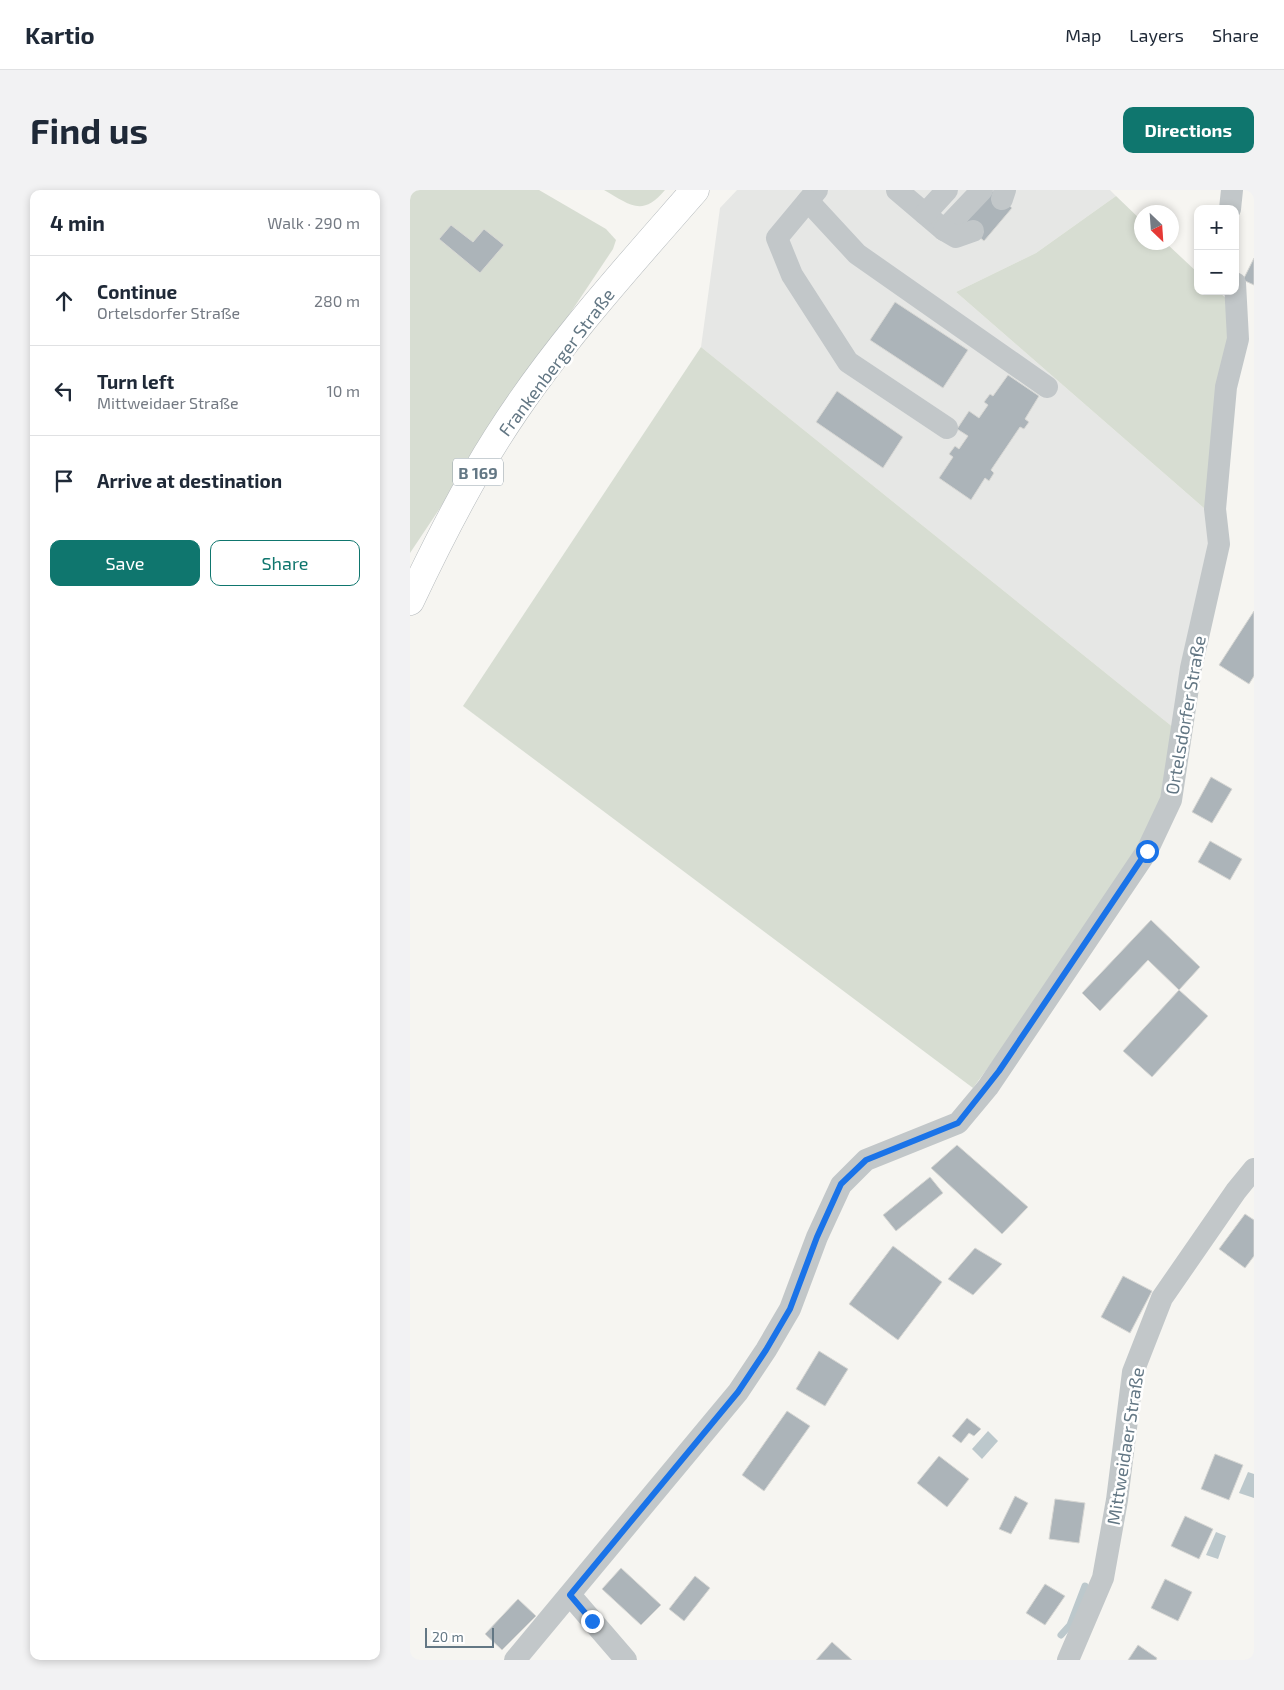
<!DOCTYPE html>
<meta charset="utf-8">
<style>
body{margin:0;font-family:"Exo 2",sans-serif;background:#f2f2f3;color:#1f2937}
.controls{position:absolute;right:15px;top:15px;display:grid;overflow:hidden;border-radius:10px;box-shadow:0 2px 8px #0003}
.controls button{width:45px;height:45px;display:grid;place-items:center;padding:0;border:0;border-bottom:1px solid #e0e1e3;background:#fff;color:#1f2937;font:25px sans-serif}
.compass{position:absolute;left:724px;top:15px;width:45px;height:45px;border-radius:50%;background:#fff;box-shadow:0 2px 8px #0003;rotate:155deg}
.scale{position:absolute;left:15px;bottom:12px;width:69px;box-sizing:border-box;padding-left:5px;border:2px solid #637784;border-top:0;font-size:14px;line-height:18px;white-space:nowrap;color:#637784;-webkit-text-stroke:4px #fff;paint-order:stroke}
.stop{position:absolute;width:15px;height:15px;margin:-11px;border:4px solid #1a73e8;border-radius:50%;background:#fff}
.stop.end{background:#1a73e8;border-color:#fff;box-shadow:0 1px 5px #0008}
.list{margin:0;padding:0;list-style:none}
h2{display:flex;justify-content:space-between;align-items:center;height:65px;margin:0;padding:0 20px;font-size:21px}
h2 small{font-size:16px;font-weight:400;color:#747a83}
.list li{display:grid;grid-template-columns:32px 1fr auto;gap:15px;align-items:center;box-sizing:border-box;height:90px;padding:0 20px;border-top:1px solid #e0e1e3}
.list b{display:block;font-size:19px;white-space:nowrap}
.list p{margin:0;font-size:16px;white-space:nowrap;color:#747a83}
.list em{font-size:16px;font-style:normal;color:#747a83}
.actions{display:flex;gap:10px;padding:15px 20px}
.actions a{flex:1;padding:11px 0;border:1px solid #0f766e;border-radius:10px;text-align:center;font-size:18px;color:#0f766e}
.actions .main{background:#0f766e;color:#fff}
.icon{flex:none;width:28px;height:28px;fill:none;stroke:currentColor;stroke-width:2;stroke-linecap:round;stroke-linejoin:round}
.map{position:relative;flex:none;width:844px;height:1470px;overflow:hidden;border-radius:10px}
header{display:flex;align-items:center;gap:30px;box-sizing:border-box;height:70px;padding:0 25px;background:#fff;border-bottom:1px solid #e0e1e3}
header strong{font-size:24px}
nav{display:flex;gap:28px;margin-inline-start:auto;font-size:18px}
.intro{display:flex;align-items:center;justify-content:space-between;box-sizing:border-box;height:120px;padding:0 30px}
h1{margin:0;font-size:35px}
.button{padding:12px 22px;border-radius:10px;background:#0f766e;color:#fff;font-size:18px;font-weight:700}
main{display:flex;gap:30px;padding:0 30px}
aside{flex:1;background:#fff;border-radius:10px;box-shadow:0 2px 8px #0003}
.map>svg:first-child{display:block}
.built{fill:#e6e7e5}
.green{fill:#d7ddd2}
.water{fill:#bcc8cc}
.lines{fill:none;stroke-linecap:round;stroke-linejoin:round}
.stream{stroke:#bcc8cc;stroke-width:7}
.building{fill:#acb4b9;stroke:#d7d7d4}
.major-casing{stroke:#b5babd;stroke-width:29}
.minor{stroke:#c2c7c9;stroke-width:22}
.major{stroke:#fff;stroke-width:28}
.route{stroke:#1a73e8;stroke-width:6}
.labels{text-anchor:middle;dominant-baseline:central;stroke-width:5;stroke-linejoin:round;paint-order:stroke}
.shield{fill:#fff;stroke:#92a0a9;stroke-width:1}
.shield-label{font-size:16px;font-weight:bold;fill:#637784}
.street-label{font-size:18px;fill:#637784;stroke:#fff}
</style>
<header>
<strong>Kartio</strong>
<nav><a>Map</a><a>Layers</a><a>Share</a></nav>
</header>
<div class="intro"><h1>Find us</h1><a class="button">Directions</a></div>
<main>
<aside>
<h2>4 min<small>Walk · 290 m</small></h2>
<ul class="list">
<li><svg class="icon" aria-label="ahead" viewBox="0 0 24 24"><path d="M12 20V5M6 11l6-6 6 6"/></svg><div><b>Continue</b><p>Ortelsdorfer Straße</p></div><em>280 m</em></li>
<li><svg class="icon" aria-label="left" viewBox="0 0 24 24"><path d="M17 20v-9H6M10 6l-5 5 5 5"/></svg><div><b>Turn left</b><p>Mittweidaer Straße</p></div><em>10 m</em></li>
<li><svg class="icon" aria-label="arrive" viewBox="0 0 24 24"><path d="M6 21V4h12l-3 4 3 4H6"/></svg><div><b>Arrive at destination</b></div></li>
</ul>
<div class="actions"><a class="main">Save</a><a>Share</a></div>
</aside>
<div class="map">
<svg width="844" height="1470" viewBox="0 0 844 1470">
<rect width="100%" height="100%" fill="#f6f5f1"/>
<!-- built -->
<path class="built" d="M327 0H700L706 6 626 63 546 102 795 319 801 360 764 538 291 157 310 18Z"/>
<!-- green -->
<g class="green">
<path d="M0 0H129L196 39 206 50 203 59 0 363Z"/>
<path d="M194 0H255C232 28 219 14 194 0Z"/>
<path d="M706 6 731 30 732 52 756 53 788 83V101H808L820 112 821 134 795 319 546 102 626 63Z"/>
<path d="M291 157 764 538 757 596 735 648 619 822 563 898 53 516Z"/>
</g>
<!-- water -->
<g class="water">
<path d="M578 1241 588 1251 572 1269 562 1259Z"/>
<path d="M838 1282 844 1284V1308L829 1303Z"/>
<path d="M806 1342 816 1346 808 1369 796 1365Z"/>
</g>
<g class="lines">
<!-- stream -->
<path class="stream" d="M651 1445 660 1435 675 1396"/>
</g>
<!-- building -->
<g class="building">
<path d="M582 1 602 18 574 51 554 34Z"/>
<path d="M41 35 63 52 74 39 94 55 70 83 29 49Z"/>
<path d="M844 68V95L833 90Z"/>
<path d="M485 112 558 160 533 198 460 150Z"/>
<path d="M598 185 629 206 615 229 619 232 614 239 610 237 581 280 584 283 579 291 575 288 561 310 529 288 543 267 539 264 545 256 549 259 558 246 547 239 559 221 569 228 578 215 574 212 580 204 583 206Z"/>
<path d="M427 201 493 247 473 278 406 232Z"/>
<path d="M844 421V486L839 494 809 475Z"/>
<path d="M801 587 822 599 802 633 782 622Z"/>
<path d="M800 651 832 669 820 690 788 672Z"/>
<path d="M741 730 790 777 769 800 738 770 690 821 672 803Z"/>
<path d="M769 800 798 826 742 887 713 861Z"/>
<path d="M547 955 618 1017 592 1044 521 978Z"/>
<path d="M520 987 533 1003 486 1041 473 1025Z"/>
<path d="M835 1024 844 1030V1066L835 1078 809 1059Z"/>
<path d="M483 1056 532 1092 488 1150 439 1114Z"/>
<path d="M565 1058 592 1074 563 1105 538 1089Z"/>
<path d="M713 1086 742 1101 720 1143 691 1127Z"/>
<path d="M409 1161 438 1179 415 1216 386 1199Z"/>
<path d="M377 1221 400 1236 354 1301 332 1285Z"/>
<path d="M557 1228 571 1239 564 1246 559 1243 551 1253 542 1246Z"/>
<path d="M805 1264 833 1275 819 1310 791 1299Z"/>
<path d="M529 1266 559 1289 537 1317 507 1293Z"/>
<path d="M605 1306 618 1313 601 1344 589 1339Z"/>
<path d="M645 1309 675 1313 669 1353 639 1349Z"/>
<path d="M775 1326 803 1339 789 1369 761 1356Z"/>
<path d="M211 1378 251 1415 231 1435 192 1399Z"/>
<path d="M285 1386 300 1398 274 1431 259 1419Z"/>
<path d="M755 1389 782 1402 768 1431 741 1418Z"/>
<path d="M635 1394 655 1406 635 1435 616 1423Z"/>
<path d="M108 1409 126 1426 92 1460 75 1444Z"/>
<path d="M422 1452 442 1470H406Z"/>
<path d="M728 1455 747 1468 746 1470H718Z"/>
</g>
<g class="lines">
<!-- major casing -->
<g class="major-casing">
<path id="major" d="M0 411C26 356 54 300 87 248 143 159 216 79 285 0"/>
</g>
<!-- minor -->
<g class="minor">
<path d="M407 0 367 48 382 85 438 172 537 238"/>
<path d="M487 0 534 40 572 0"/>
<path d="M592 9 595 0"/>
<path d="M398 11 447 64 637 197"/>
<path d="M820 19 822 0"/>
<path d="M515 24 537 0"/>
<path d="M534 40 546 47 563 41"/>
<path d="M160 1405 216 1470"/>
<path d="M105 1470 328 1202 356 1160 380 1119 407 1047 431 995 456 970 548 933 578 897 737 661 761 610 781 478 809 354 805 319 816 197 828 149 825 93"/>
<path d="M658 1470 693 1388 707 1310 723 1182 752 1108 826 1001 844 979"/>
</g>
<!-- major -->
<use href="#major" class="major"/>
</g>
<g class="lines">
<!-- route -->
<path class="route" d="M182 1431 160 1405 328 1202 356 1160 380 1119 407 1047 431 994 456 970 548 933 589 881 737 661"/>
</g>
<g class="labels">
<!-- shield labels -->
<rect class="shield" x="43" y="268.5" width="50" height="27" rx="4"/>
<g class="shield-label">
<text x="68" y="282">B 169</text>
</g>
<!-- street labels -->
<g class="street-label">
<text transform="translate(146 172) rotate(-53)">Frankenberger Straße</text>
<text transform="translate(775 525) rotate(-80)">Ortelsdorfer Straße</text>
<text transform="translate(715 1256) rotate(-81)">Mittweidaer Straße</text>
</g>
</g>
</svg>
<div class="controls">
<button>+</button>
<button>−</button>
</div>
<svg class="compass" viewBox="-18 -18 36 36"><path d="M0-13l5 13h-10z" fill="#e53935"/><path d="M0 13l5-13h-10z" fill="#747a83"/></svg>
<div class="scale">20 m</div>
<div class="stop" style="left:737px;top:661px"></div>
<div class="stop end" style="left:182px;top:1431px"></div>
</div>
</main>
